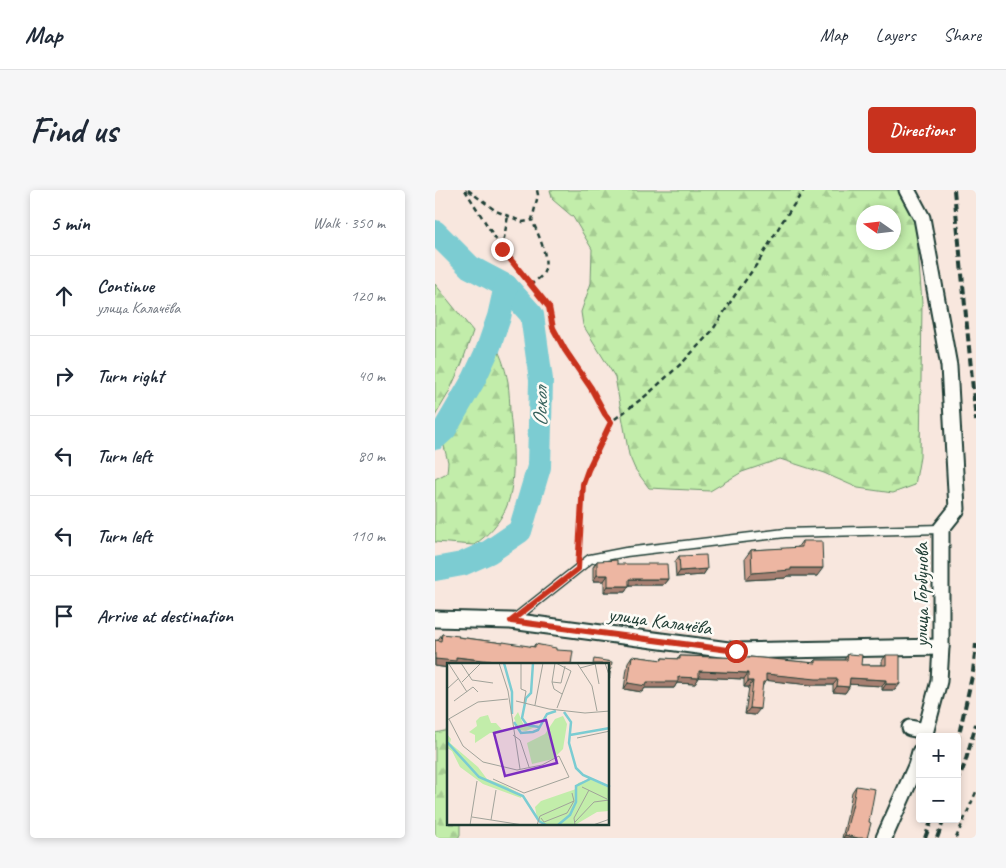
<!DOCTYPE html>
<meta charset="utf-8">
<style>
body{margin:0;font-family:Caveat,sans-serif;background:#f6f6f7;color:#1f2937}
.controls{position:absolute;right:15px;bottom:15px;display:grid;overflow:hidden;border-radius:5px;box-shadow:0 2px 8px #0003}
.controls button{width:45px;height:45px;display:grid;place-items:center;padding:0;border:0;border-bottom:1px solid #e0e1e3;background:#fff;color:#1f2937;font:25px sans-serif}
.compass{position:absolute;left:421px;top:15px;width:45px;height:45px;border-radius:50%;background:#fff;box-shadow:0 2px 8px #0003;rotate:284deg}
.stop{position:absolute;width:15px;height:15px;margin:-11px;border:4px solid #c8321e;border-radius:50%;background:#fff}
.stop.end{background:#c8321e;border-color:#fff;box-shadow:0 1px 5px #0008}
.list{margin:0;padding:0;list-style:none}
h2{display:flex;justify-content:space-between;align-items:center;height:65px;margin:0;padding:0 20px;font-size:21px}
h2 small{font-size:16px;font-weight:400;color:#747a83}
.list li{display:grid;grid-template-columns:32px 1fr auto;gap:15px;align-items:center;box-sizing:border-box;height:80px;padding:0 20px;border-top:1px solid #e0e1e3}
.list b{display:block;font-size:19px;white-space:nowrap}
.list p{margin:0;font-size:16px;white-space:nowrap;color:#747a83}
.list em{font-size:16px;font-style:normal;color:#747a83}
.icon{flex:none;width:28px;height:28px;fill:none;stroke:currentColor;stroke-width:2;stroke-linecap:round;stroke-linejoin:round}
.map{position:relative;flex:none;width:541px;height:648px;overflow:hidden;border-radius:5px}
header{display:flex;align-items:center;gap:30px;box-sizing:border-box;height:70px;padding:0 25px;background:#fff;border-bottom:1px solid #e0e1e3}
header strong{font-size:24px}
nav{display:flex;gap:28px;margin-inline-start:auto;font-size:18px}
.intro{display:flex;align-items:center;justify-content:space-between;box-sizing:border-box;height:120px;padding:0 30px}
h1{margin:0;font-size:35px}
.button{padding:12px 22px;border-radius:5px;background:#c8321e;color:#fff;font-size:18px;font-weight:700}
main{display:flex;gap:30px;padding:0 30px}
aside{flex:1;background:#fff;border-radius:5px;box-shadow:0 2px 8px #0003}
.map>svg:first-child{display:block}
.forest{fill:url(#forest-firs);stroke:#70956f;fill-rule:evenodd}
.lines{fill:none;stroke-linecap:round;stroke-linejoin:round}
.river{stroke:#7bccd2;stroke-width:24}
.lane-casing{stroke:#1f3d34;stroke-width:11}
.street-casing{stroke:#1f3d34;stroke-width:19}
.path{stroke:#1f3d34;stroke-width:2.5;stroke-dasharray:5 4;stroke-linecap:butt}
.lane{stroke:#fdfcf7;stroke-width:8}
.street{stroke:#fdfcf7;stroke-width:15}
.rail{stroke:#1f3d34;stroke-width:4;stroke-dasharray:8 4;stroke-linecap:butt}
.wall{fill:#cc9d8b;stroke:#1f3d34}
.shaded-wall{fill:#a67f71;stroke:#1f3d34}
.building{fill:#edb6a2;stroke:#1f3d34}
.route{stroke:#c8321e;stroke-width:6}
.labels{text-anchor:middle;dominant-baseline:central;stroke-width:5;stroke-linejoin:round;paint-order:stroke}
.street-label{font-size:20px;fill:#1f3d34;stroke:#fdfcf7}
.water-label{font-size:21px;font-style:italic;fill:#36615c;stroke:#fdfcf7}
.inset-river{fill:none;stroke:#7bccd2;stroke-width:2.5}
.inset-road{fill:none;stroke:#a1a39a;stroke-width:1}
.view{fill:#7b2cbf;fill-opacity:0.15;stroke:#7b2cbf;stroke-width:2.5}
.inset-edge{fill:none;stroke:#1f3d34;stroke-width:2.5}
</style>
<header>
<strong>Map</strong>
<nav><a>Map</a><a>Layers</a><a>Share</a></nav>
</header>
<div class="intro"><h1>Find us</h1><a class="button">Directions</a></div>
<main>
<aside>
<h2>5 min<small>Walk · 350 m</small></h2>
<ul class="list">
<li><svg class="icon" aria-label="ahead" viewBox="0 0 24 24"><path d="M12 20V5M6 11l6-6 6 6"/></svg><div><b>Continue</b><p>улица Калачёва</p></div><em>120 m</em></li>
<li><svg class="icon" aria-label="right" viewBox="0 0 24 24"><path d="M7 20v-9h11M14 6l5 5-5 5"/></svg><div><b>Turn right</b></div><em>40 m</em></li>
<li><svg class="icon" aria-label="left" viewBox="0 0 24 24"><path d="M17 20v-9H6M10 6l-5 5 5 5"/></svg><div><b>Turn left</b></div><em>80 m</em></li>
<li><svg class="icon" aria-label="left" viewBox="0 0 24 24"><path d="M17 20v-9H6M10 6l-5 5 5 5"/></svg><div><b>Turn left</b></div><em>110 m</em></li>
<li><svg class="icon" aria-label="arrive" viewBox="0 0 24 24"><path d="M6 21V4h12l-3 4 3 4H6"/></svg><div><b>Arrive at destination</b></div></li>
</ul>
</aside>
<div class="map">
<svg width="541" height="648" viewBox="0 0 541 648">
<defs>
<pattern id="forest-firs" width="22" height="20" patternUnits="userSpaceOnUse" patternTransform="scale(1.25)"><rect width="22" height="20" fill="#c2edaa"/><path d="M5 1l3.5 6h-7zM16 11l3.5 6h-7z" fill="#a6cc93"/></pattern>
</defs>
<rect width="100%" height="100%" fill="#f8e7de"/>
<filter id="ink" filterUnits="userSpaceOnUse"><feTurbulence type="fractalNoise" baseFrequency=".02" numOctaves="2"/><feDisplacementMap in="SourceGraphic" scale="10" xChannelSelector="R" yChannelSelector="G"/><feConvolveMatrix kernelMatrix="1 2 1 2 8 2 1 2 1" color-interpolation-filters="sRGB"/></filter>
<g filter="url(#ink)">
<!-- forest -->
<g class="forest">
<path d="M115 0H463L481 34 487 113 485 267 480 295 458 303 423 298 389 283 345 269 307 282 275 301 214 298 200 279 194 265 180 187 148 135 146 122 156 93 157 59 138 27 118 10ZM428 22H458V52H428Z"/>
<path d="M0 94 38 141 27 173 13 204 0 226Z"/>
<path d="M57 149C65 162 70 177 73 192 74 202 75 213 75 223 78 250 82 293 71 318 63 335 54 344 39 355L0 352V289L12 283 13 272 8 252 32 212 47 181Z"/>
<path d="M14 540V634H25V645L23 648H0V543Z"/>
</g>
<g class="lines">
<!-- river -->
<g class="river">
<path d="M0 42 35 77 71 96 97 125 106 190 104 277 85 341 54 362 27 374 0 379"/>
<path d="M0 248 10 239 39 189 53 159 64 127 71 96"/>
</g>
<!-- lane casing -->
<g class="lane-casing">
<path id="lane" d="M78 430 155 369 191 362 350 343 506 339"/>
</g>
<!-- street casing -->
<g class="street-casing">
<g id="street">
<path d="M472 0 487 28 514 176 522 319 506 339V457L504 491 489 547"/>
<path d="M0 429 76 431 301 461 506 457"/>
<path d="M475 538 490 541"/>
<path d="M449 648 481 576 485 562"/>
</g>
</g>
<!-- path -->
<g class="path">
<path d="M30 0 67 59 114 117 118 138 130 159 156 198 170 224 176 232"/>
<path d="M33 0 61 21 88 32 97 30 103 5 102 0"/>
<path d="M67 59 73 26"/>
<path d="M95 95C99 92 105 88 108 84 116 70 103 44 97 30"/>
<path d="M144 365 148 294 153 280 176 232 213 204 249 171 277 141 298 108 324 71 347 32 369 0"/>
<path d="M521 648 541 602"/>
</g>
<!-- lane -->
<use href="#lane" class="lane"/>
<!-- street -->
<use href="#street" class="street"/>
<!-- rail -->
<g class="rail">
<path d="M519 0 541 231"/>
<path d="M522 553 538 482 541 454"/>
<path d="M522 594 530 573 541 534"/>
<path d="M490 648 497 629"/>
<path d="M502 648 509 629"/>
</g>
</g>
<!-- wall -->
<g class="wall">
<path d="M367 351 382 386H352L350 388 311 390 310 368 316 360 362 358Z"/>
<path d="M244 366 272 379 268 385 241 387 240 372Z"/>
<path d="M162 371 182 374 233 389 228 395H194L190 402H169V391H158V377Z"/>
<path d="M7 444 23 447 98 457 100 454 121 460 136 474H14V478L0 476V450L2 451Z"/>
<path d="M413 464 426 475H447V471L451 465 460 500H447V496L414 494V497L410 503 398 502V495H376L331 490 327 497 320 525 310 524 314 497H309V489L264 487 260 494 242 493 239 498H210L207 502 189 499 193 472 197 466 226 470 227 468 243 469 245 466 314 468 315 467 378 473 381 470H409Z"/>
<path d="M421 596 434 632 432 648H407L414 619 417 602Z"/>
</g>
<!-- shaded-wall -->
<g class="shaded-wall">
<path d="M356 378H388L382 386H352L350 388 311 390 317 383Z"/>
<path d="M272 379 268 385 241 387 245 381Z"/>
<path d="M162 385H173L169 391H158Z"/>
<path d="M194 389H233L228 395H190Z"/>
<path d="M173 396H194L190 402H169Z"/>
<path d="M21 467 65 472 63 474H14V478L0 476V469Z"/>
<path d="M264 481 313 483 309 489 260 487Z"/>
<path d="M331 484 403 489 398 495H376L327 490Z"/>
<path d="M243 487 264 488 260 494 242 493 239 498H210L207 502 189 499 193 493 212 492Z"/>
<path d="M415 488 451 490 447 496 411 494Z"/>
<path d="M313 491H318L314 497H309Z"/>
<path d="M451 494H465L460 500H447Z"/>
<path d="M402 496 414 497 410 503 398 502Z"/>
<path d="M315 518 325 519 320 525 310 524Z"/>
<path d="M410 645 423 648H408Z"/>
</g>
<!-- building -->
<g class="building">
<path d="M367 351H387L388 378H356V380L317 383 316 360 367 357Z"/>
<path d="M271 365 272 379 245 381 244 366Z"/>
<path d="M182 370V374H232L233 389H194V396H173V385H162V371Z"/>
<path d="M7 444 24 446 23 447 68 453V452L100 457V454L121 458V460L138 461 136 474H87L80 473V474H64L65 472 21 467V471L0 469V450L6 451Z"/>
<path d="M413 464 427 465 426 475H451V465H465V494H451V490L415 488 414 497 402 496 403 489H381L331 484V492H328L325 519 315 518 318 491H313V483L264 481V488L243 487V492H212L211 496 193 493 197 466 227 470V468L245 469V466L315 468V467L381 473V470H412Z"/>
<path d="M159 469 177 472 174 489V474H158Z"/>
<path d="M421 596 440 599 434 632 436 633 432 648H423L410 645 418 613Z"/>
</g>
</g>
<g class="lines" filter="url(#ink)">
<!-- route -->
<path class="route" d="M67 59 114 117 118 138 130 160 156 198 170 224 176 232 153 280 148 294 143 379 76 431 301 461"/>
</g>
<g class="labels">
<!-- street labels -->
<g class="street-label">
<text transform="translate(486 405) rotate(-90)">улица Горбунова</text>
<text transform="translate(225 431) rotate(8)">улица Калачёва</text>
</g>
<!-- water labels -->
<g class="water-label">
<text transform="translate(105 217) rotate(-89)">Оскол</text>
</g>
</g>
<!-- overview -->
<g transform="translate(12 473)">
<rect width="162" height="162" fill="#f8e7de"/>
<path d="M71 49 77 63 88 64 79 68 72 67 67 55ZM41 52 44 60H49L57 69 43 70 28 80V72L22 69 30 63 29 58 33 54ZM116 53 120 61 116 86 106 96 85 101 80 80 98 71 108 56ZM0 71 4 76 3 80 31 104 40 116 59 123 75 132 74 135 36 121 13 104 5 88 0 85Z" fill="#c2edaa"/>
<path d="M143 116 162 125V148L150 149 128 162H99L90 155 88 144 94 138 129 126 131 120Z" fill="#c2edaa"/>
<path class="inset-river" d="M57 0 65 29V51M86 0 84 30 79 35 75 55 80 62 92 64M117 49 124 59 122 80 129 105 136 112 163 124M67 59 74 70 86 69 91 67 100 51 109 48M123 72 163 65M0 79 32 114 76 133 92 158 99 162M111 162 123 152 129 139V123L143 116"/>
<path class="inset-road" d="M14 0 25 17 46 20M52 0 61 28 73 106M74 0V26L79 28 77 40M108 0 105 19 107 26 115 31M109 0 124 8 110 45M130 0 145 23 150 48M148 0 152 21M158 0 163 15M2 1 20 29M133 5 148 1M15 19 34 0M105 19 114 20 118 3M0 26 12 15M7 38 26 24 31 29M69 38 102 46 138 50 163 48M88 42 96 0M2 56 16 83 36 99 70 107 95 102 112 93 122 114 77 130 46 116M0 57 31 39 61 36M66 72 73 77 82 104M130 75 163 68M135 124 160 136M25 154 76 162M94 155 97 159 120 150 127 138 125 130M44 157 49 127M128 159 147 139 162 137M23 162 30 118M90 162 93 153 127 138M128 162 127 155 142 127M146 162 163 156"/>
<path class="view" d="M99 57 110 100 58 113 47 70Z"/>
<rect width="162" height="162" class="inset-edge"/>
</g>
</svg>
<div class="controls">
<button>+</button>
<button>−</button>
</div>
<svg class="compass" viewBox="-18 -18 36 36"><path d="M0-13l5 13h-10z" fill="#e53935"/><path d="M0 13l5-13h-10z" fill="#747a83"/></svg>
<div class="stop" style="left:301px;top:461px"></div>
<div class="stop end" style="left:67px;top:59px"></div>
</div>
</main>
